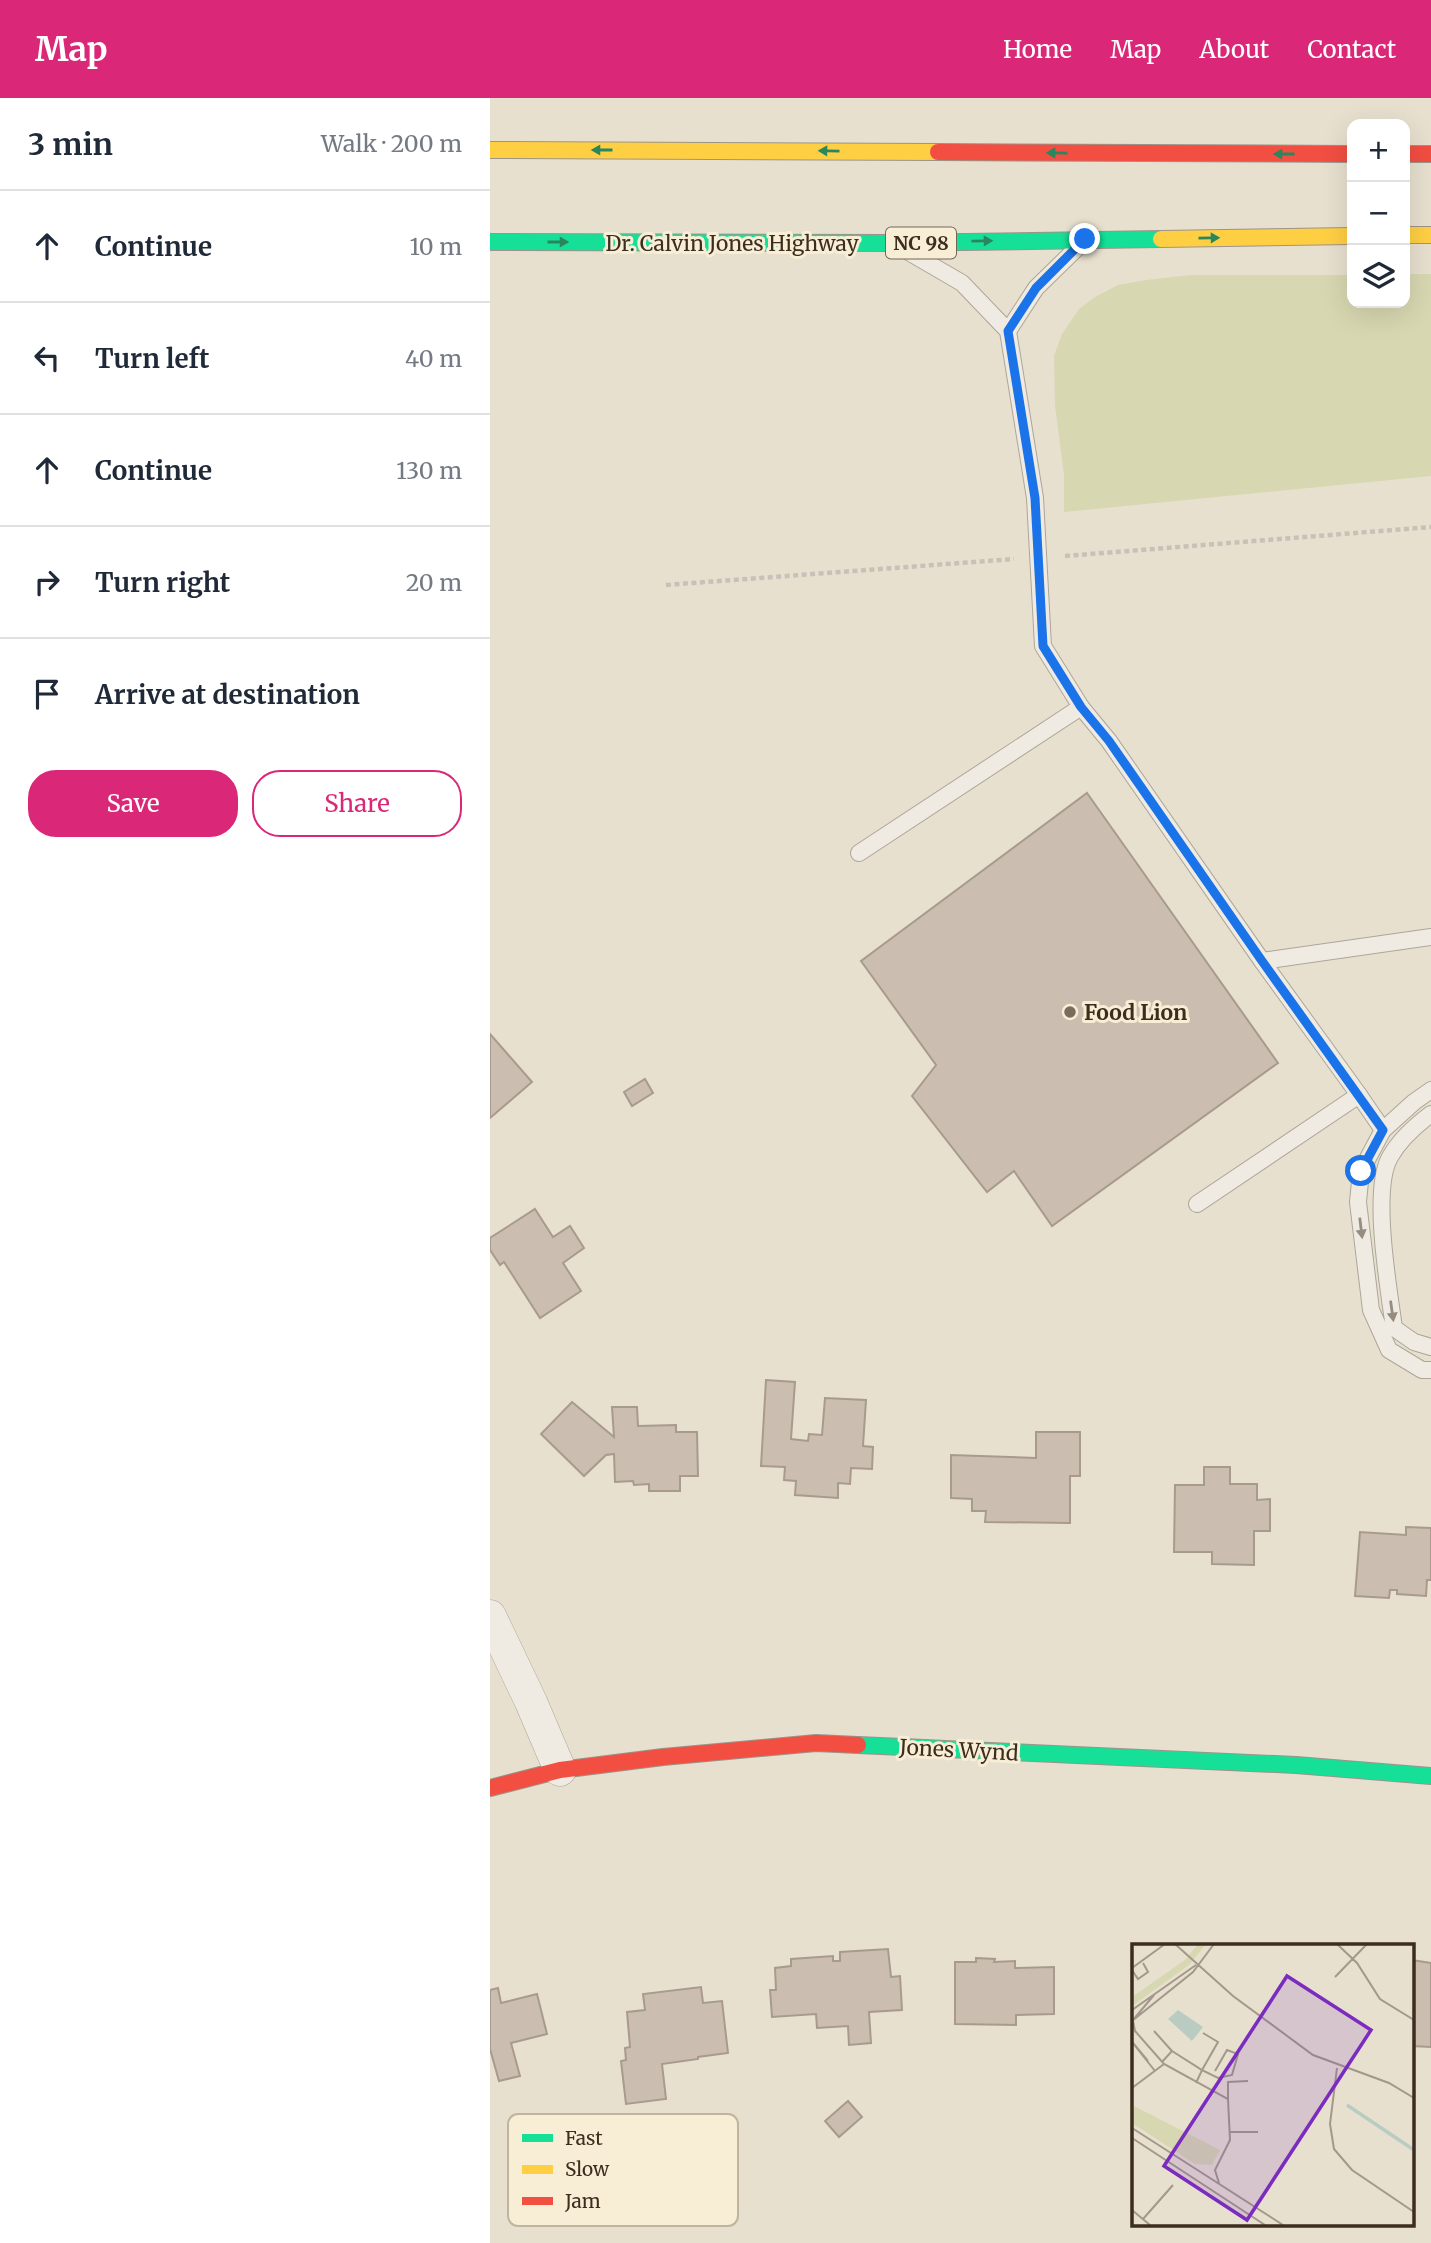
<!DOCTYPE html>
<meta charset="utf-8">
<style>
body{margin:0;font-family:Merriweather,serif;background:#f2f2f3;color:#1f2937}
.controls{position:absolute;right:21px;top:21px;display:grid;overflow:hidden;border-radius:14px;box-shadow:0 7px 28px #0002}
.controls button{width:63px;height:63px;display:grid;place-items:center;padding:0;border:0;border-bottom:2px solid #e0e1e3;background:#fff;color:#1f2937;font:35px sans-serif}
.stop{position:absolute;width:21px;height:21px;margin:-16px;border:5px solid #1a73e8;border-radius:50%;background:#fff}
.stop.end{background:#1a73e8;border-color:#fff;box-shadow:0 2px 7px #0008}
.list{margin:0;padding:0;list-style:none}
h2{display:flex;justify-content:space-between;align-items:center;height:91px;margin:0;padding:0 28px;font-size:30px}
h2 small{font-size:23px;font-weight:400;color:#747a83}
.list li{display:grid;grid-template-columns:46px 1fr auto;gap:21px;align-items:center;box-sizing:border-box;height:112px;padding:0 28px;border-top:2px solid #e0e1e3}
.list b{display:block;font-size:26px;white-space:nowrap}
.list em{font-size:23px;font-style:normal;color:#747a83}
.actions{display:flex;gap:14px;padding:21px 28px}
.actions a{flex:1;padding:16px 0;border:2px solid #db2777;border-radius:28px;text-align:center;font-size:24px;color:#db2777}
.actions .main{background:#db2777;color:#fff}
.icon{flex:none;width:38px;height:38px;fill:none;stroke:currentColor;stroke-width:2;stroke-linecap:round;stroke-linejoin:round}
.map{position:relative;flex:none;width:941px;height:2145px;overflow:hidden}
header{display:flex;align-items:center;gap:42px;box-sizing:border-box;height:98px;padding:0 35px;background:#db2777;color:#fff}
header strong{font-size:33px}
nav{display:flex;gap:38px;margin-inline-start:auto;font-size:24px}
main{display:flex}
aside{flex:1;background:#fff}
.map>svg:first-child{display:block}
.green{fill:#d7d7b1}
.building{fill:#cbbeb0;stroke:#a89b8e;stroke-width:2}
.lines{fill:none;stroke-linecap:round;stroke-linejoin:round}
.lane-casing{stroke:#ada598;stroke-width:18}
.street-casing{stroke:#ada598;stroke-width:33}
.fast-casing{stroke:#9c9488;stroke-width:18}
.slow-casing{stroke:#9c9488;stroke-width:18}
.jam-casing{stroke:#9c9488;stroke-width:18}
.path{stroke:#c8c1b8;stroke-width:4.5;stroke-dasharray:5 3.5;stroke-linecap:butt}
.lane{stroke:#efebe2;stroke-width:16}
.street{stroke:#efebe2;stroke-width:32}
.fast{stroke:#16e098;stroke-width:16}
.slow{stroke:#ffcf43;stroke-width:16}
.jam{stroke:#f24e42;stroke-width:16}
.oneway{fill:#2a865c}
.oneway2{fill:#968c80}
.route{stroke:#1a73e8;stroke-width:9}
.poi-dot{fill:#786c5d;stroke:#f8eed6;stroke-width:2.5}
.labels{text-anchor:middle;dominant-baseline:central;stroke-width:6;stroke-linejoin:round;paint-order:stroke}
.shield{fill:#f8eed6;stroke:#756756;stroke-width:2}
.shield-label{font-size:19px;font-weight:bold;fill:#3d2d1f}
.street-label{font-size:21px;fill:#3d2d1f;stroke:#f8eed6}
.poi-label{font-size:21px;font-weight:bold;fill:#3d2d1f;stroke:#f8eed6;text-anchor:start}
.inset-river{fill:none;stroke:#baccc2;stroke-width:3.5}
.inset-road{fill:none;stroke:#a39889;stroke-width:2}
.view{fill:#7b2cbf;fill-opacity:0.15;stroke:#7b2cbf;stroke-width:3.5}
.inset-edge{fill:none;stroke:#3d2d1f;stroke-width:3.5}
.key{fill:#f8eed6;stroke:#c0b49f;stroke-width:2}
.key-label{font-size:19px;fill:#3d2d1f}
</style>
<header>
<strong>Map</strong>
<nav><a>Home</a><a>Map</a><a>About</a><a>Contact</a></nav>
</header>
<main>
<aside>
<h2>3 min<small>Walk · 200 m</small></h2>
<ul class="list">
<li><svg class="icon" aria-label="ahead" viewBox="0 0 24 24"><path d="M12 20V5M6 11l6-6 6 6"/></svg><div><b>Continue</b></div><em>10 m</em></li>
<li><svg class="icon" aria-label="left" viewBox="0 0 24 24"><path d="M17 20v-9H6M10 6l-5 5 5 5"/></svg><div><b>Turn left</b></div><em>40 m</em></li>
<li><svg class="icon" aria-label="ahead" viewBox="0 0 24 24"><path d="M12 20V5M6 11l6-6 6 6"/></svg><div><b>Continue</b></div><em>130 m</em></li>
<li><svg class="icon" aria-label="right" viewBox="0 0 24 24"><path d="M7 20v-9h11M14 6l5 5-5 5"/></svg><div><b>Turn right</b></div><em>20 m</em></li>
<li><svg class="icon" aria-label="arrive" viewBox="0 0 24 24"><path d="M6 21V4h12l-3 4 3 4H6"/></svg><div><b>Arrive at destination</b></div></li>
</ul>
<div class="actions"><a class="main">Save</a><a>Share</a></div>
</aside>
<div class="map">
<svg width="941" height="2145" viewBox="0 0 941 2145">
<rect width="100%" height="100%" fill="#e7e0cf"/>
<!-- green -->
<path class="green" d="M915 176H941V378L574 414V377L565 308 564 258 572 236 589 211 605 199 628 187 656 182 701 177H862V205H915Z"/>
<!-- building -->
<g class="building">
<path d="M597 695 788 965 562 1128 524 1073 497 1094 422 998 446 967 371 863Z"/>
<path d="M0 936 42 984 0 1020Z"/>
<path d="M155 981 163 995 142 1008 134 994Z"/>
<path d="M45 1111 63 1139 80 1128 94 1150 73 1165 91 1193 50 1220 14 1164 10 1167 0 1152V1140Z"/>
<path d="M276 1282 305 1284 301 1341 318 1343 319 1336 332 1337 335 1300 376 1302 373 1348 383 1349 382 1371 361 1370 360 1386 348 1385V1400L305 1397 306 1383 294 1382 295 1369 271 1368Z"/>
<path d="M82 1304 124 1339 122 1309H147L148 1328 186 1327V1334H207L208 1378H190V1393H159V1386L144 1387 143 1383 125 1384 124 1356 116 1357 94 1378 51 1336Z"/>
<path d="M546 1334H590V1378H580V1425L495 1424 496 1413H482V1401L461 1400V1357L546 1360Z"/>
<path d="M714 1369H740V1386H767V1402L780 1401V1433H764V1467L722 1466V1454H684L685 1387H714Z"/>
<path d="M916 1429 941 1430V1482H937L936 1498 907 1496V1492H900L899 1500 865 1498 870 1434 916 1437Z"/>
<path d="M398 1851 401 1879 410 1878 412 1912 379 1914 381 1945 359 1947 358 1928 327 1930 326 1916 282 1919 280 1892H286L285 1870 301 1868V1861L343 1858V1863H350V1854Z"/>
<path d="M486 1860 505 1861 504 1864 525 1863V1870L564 1869V1916L526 1917V1927L465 1926V1864H486Z"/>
<path d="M922 1862 941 1865V1949L922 1948Z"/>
<path d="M211 1889 213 1905 232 1903 238 1955 208 1959V1961L172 1966 176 2001 136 2006 131 1963 136 1962 135 1950 140 1949 137 1914 155 1912 153 1896Z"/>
<path d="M8 1890 11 1905 47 1896 57 1936 21 1945 30 1978 9 1983 0 1951V1892Z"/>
<path d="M358 2003 372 2019 349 2039 335 2023Z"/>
</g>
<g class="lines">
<!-- lane casing -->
<g class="lane-casing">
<g id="lane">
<path d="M417 153 472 185 518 233 545 400 553 548 591 609 619 643 772 863 941 839"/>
<path d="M518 233 546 190 590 147"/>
<path d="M369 755 591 609"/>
<path d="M941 992 924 1004 893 1032 871 1073 868 1104 881 1212 899 1252 932 1272H941"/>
<path d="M869 997 893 1032"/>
<path d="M941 1016C925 1028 910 1041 900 1059 881 1092 899 1192 904 1230L924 1244 941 1249"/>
<path d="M707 1106 869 997 772 863"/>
</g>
</g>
<!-- street casing -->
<g class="street-casing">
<path id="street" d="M0 1518 41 1604 70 1672"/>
</g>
<!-- fast casing -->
<g class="fast-casing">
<g id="fast">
<path d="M0 144 402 145 671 141"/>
<path d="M368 1647 806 1667 941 1678"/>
</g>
</g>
<!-- slow casing -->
<g class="slow-casing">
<g id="slow">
<path d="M0 52 448 54"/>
<path d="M915 137H941"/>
<path d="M671 141 862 138"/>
</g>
</g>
<!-- jam casing -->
<g class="jam-casing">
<g id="jam">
<path d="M448 54 862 56"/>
<path d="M915 56H941"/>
<path d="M0 1690 70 1672 173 1659 326 1645 368 1647"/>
</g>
</g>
<!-- path -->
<g class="path">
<path d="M575 458 941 429"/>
<path d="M176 487 524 461"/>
</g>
<!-- lane -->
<use href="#lane" class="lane"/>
<!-- street -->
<use href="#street" class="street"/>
<!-- fast -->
<use href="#fast" class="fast"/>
<!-- slow -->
<use href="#slow" class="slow"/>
<!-- jam -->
<use href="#jam" class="jam"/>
</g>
<!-- one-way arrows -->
<defs><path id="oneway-solid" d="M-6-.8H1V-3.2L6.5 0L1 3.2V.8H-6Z" transform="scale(1.75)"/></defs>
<g class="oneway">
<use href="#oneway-solid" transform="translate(112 52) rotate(-180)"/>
<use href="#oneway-solid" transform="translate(339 53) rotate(-179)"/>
<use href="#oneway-solid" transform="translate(567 55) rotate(-179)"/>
<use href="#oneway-solid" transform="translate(794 56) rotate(180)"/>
<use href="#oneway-solid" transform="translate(719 140) rotate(-1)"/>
<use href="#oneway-solid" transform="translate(492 143) rotate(-1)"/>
<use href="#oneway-solid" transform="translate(68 144)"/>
</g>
<g class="oneway2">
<use href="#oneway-solid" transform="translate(871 1130) rotate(83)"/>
<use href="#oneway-solid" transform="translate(902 1213) rotate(82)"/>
</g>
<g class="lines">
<!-- route -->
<path class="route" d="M595 141 546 190 518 233 545 400 553 548 591 609 619 643 772 863 893 1032 871 1073"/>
</g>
<!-- markers -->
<circle class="poi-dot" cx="580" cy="914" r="7"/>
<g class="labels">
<!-- shield labels -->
<rect class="shield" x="396" y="129.5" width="70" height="31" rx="5"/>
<g class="shield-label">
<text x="431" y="145">NC 98</text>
</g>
<!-- street labels -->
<g class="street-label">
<text x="242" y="145">Dr. Calvin Jones Highway</text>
<text transform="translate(469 1652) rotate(3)">Jones Wynd</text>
</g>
<!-- poi labels -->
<g class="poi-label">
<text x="594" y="914">Food Lion</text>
</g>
</g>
<!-- overview -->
<g transform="translate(642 1846)">
<rect width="282" height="282" fill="#e7e0cf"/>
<path d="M66 0H74L57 21 0 62V53L53 16ZM0 161 88 206 80 221 63 220 0 179Z" fill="#d7d7b1"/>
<path d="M46 66 71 83 60 97 36 75Z" fill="#baccc2"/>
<path class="inset-river" d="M215 161 282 206"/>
<path class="inset-road" d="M43 0 101 52 181 111 257 139 282 154M205 0 225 19 248 55 282 76M0 24 33 0M0 26 6 35 16 28 11 19M203 33 235 0M0 66 64 21M1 76 22 51M0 77 61 28 82 0M1 77 3 87 32 120 96 155 98 196 83 226 87 239M22 87 40 107 30 118M0 98 23 127M1 99 16 117M40 107 70 126 86 98 71 89M205 124 198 180 202 205 220 226 282 268M64 139 70 126 86 134 100 131 106 110 95 106 83 127M0 144 32 120M96 155V138L116 137M0 184 151 281M98 188H126M0 194 133 281M0 266 18 281M11 275 41 241"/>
<path class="view" d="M155 32 239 86 115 276 32 222Z"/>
<rect width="282" height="282" class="inset-edge"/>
</g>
<!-- legend -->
<rect x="18" y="2016" width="230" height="112" rx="10" class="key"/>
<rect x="32" y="2036" width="31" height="8" fill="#16e098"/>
<rect x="32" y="2067" width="31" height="9" fill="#ffcf43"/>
<rect x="32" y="2099" width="31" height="8" fill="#f24e42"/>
<g class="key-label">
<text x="75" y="2047">Fast</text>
<text x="75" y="2078">Slow</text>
<text x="75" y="2110">Jam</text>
</g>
</svg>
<div class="controls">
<button>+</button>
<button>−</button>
<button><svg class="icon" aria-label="layers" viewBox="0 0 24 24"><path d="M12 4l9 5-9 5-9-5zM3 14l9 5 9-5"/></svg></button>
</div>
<div class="stop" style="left:871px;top:1073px"></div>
<div class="stop end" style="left:595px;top:141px"></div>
</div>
</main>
